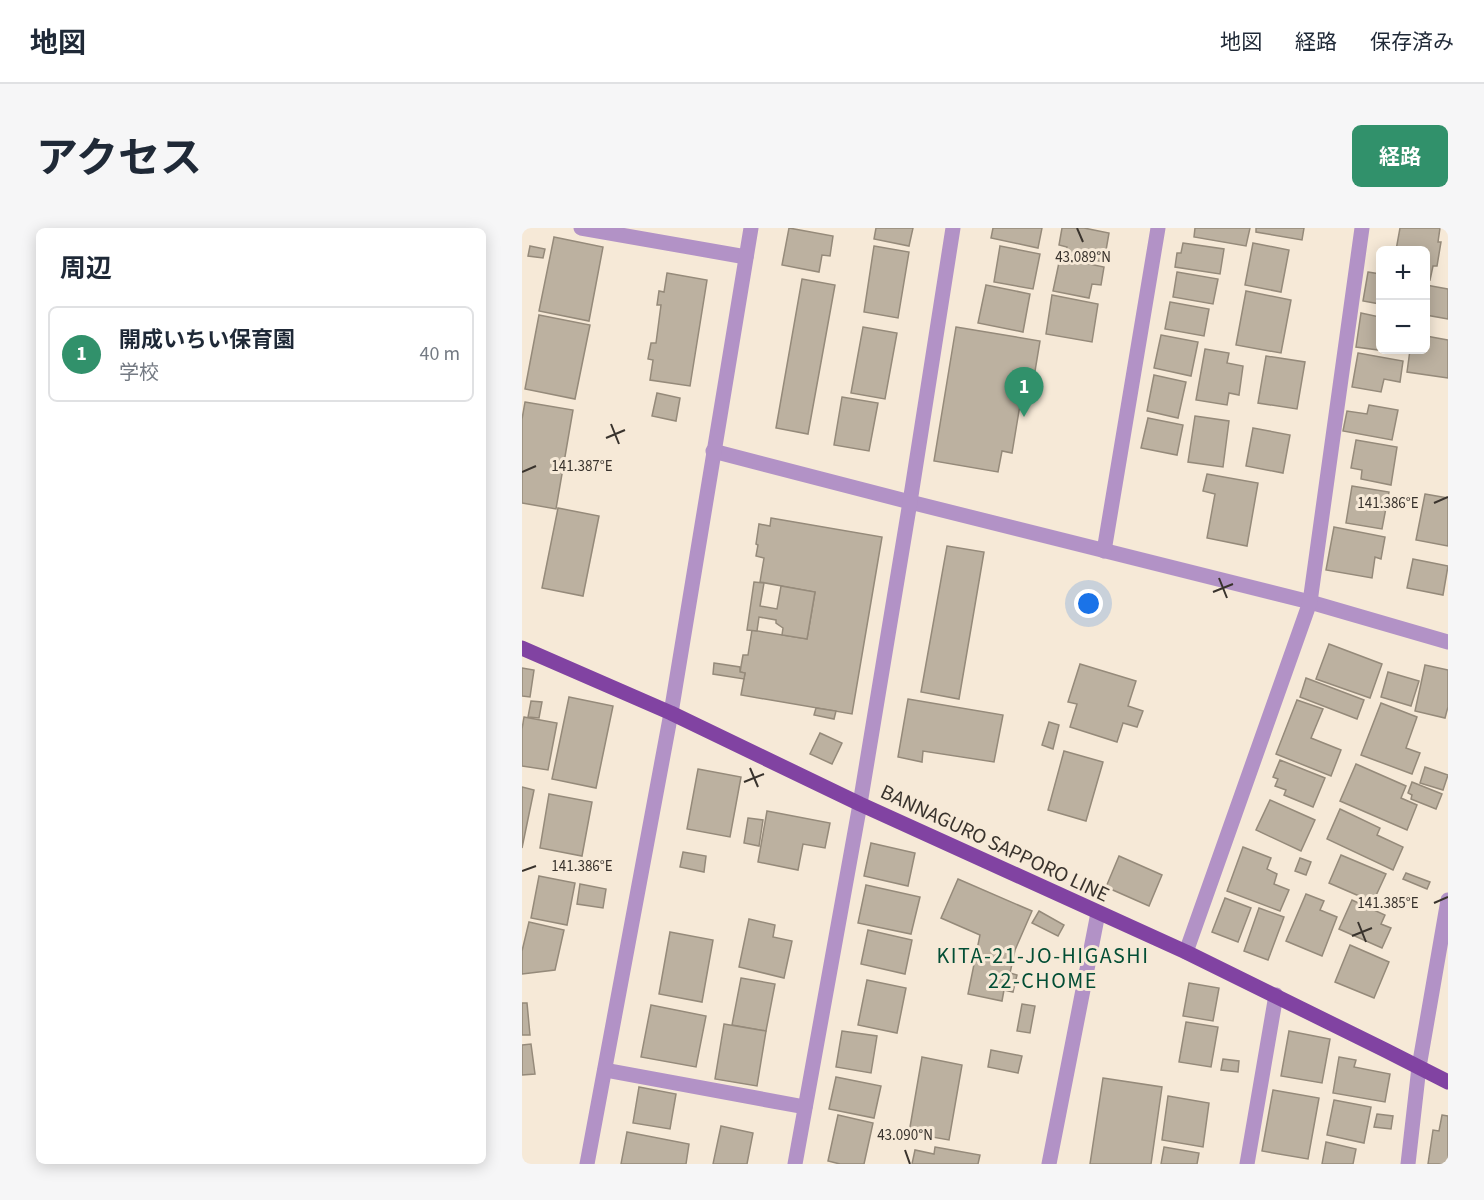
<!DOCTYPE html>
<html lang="ja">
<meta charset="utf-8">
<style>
body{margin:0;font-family:"Source Sans 3","Noto Sans JP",sans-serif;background:#f6f6f7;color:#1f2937}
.controls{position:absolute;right:18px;top:18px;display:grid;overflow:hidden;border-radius:9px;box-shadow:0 3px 15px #0003}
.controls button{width:54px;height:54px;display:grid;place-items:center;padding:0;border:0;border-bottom:2px solid #e0e1e3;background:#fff;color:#1f2937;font:30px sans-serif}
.you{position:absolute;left:567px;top:376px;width:21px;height:21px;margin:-15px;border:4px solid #fff;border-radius:50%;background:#1a73e8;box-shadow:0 0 0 9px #1a73e833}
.badge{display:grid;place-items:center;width:39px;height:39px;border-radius:50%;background:#31916b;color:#fff;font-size:20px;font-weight:700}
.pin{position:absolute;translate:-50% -50px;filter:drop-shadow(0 2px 3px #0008)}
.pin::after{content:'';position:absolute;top:32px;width:21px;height:18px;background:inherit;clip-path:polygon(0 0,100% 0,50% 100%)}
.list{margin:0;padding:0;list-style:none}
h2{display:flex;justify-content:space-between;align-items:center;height:78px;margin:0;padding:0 24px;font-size:26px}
h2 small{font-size:20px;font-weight:400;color:#747a83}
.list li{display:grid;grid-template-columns:39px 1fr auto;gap:18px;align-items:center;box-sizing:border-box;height:96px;margin:0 12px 12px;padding:0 12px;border:2px solid #e0e1e3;border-radius:9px}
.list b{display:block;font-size:22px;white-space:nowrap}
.list p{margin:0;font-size:20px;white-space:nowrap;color:#747a83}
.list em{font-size:20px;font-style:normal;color:#747a83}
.map{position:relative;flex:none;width:926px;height:936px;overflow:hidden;border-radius:9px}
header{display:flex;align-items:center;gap:36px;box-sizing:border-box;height:84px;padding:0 30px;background:#fff;border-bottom:2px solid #e0e1e3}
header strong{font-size:28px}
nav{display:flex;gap:33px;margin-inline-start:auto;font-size:21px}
.intro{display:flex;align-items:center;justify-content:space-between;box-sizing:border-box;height:144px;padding:0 36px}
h1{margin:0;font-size:42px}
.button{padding:15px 27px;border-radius:9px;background:#31916b;color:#fff;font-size:21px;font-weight:700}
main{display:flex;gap:36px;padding:0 36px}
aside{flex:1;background:#fff;border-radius:9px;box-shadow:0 3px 15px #0003}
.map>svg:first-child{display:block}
.building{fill:#bcb1a0;stroke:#958a7a;stroke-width:1.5}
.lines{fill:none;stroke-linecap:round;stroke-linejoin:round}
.minor{stroke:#b292c6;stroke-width:15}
.major{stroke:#8143a2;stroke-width:15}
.ticks{fill:none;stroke:#39332d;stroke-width:2}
.labels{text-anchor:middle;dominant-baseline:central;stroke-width:6;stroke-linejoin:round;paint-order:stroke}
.street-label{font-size:21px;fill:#39332d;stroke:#f6e9d7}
.neighbourhood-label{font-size:22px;letter-spacing:1.5px;fill:#034e35;stroke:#f6e9d7}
.ticks-label{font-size:15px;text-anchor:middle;fill:#39332d;stroke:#f6e9d7;stroke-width:6;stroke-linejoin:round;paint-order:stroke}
</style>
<header>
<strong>地図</strong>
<nav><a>地図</a><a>経路</a><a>保存済み</a></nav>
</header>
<div class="intro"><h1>アクセス</h1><a class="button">経路</a></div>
<main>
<aside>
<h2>周辺<small></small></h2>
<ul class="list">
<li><span class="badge">1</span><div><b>開成いちい保育園</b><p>学校</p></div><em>40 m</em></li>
</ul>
</aside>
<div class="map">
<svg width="926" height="936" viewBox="0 0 926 936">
<rect width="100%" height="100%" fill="#f6e9d7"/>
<!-- building -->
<g class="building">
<path d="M267 0 311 8 308 28 300 27 297 44 260 37Z"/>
<path d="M354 0H391L387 18 352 11Z"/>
<path d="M471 0H520L516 20 469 10Z"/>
<path d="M540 0H562L587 5 582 34 544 26 545 19 537 17Z"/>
<path d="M673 0H728L724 18 672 9Z"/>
<path d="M734 0H782L780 12 734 4Z"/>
<path d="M878 0H918L916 14H919L915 38H911L908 52 904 51V22H874Z"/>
<path d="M32 9 81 19 67 93 17 83Z"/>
<path d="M661 15 702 21 698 46 653 39 655 25H659Z"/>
<path d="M731 15 767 22 759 64 723 57Z"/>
<path d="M8 18 23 21 21 30 6 28Z"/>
<path d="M352 18 387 24 376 90 342 84Z"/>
<path d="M478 18 518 26 511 61 472 54Z"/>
<path d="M538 30 582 39 579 57 570 56 567 70 531 63Z"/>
<path d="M655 44 696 51 691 76 651 69Z"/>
<path d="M846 44 858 46V76L841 73Z"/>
<path d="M145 45 185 52 168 158 128 152 131 132 126 131 129 115H134L139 77H135L137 63 142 64Z"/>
<path d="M280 51 313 57 286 206 254 200Z"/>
<path d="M464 57 508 66 501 104 456 95Z"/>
<path d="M904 57 926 61V91L904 87Z"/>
<path d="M724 63 769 72 759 125 714 117Z"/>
<path d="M530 67 576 76 570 114 524 106Z"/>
<path d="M648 74 687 81 682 108 643 101Z"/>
<path d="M839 85 858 89V122H879L878 125 834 119Z"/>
<path d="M17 87 68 97 53 171 3 161Z"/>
<path d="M341 99 375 105 363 171 329 165Z"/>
<path d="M434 99 518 113 512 149 503 147 490 225 480 223 476 244 412 233Z"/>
<path d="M639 107 676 114 669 148 632 140Z"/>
<path d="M904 108 926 112V150L885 144 888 122H904Z"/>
<path d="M683 121 707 125 705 135 721 138 717 167 707 165 705 177 674 172Z"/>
<path d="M836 125 881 133 878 154 862 151 859 164 830 159Z"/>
<path d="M744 128 783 134 775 181 736 175Z"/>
<path d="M632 147 664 154 656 190 625 183Z"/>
<path d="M135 165 158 170 154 193 130 188Z"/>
<path d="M320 169 356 175 347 223 312 217Z"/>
<path d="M3 174 51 182 34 281 0 275V191Z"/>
<path d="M847 177 876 182 870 212 821 203 825 183 845 186Z"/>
<path d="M673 188 707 193 701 239 666 234Z"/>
<path d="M626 190 661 197 655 227 619 220Z"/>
<path d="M731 200 768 207 761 245 724 238Z"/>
<path d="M834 212 875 219 869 257 839 251 840 242 829 240Z"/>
<path d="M685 246 736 255 725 318 685 310 693 266 681 263Z"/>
<path d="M830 258 867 264 860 301 824 295Z"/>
<path d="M903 266 926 270V318L894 312Z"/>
<path d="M36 280 77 288 61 368 20 360Z"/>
<path d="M249 290 360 309 330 486 219 467 223 445 218 444 221 427H226L230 402 285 411 293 364 238 354 242 330 234 328 236 317 234 316 237 296 248 298Z"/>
<path d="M812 299 863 309 859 331 853 329 850 350 804 342Z"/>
<path d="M425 318 462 324 437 471 399 464Z"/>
<path d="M891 331 926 338 921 367 885 360Z"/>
<path d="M232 354 242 355 238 378 255 381 259 358 293 364 285 411 260 407 261 400 254 395V392L237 389 235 403 225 402Z"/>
<path d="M807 416 860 436 848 470 794 451Z"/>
<path d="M192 435 218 439V444L223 445 222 451 191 446Z"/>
<path d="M558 436 614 453 606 478 621 483 615 499 601 495 595 514 548 499 555 476 546 474Z"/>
<path d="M903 437 926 442V479L923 490 893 483Z"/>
<path d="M0 440 12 442 8 469 0 468Z"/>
<path d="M866 444 897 453 889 478 859 469Z"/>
<path d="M784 450 842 472 835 491 778 469Z"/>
<path d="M47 469 91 478 74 560 30 551Z"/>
<path d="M386 471 481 487 472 534 401 523 400 534 376 529Z"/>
<path d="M775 472 801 481 789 510 819 522 809 548 754 526Z"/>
<path d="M9 473 20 474 17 490 6 489Z"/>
<path d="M859 475 895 489 884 520 898 525 890 546 839 527Z"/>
<path d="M294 480 314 483 312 491 292 487Z"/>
<path d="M2 489 35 495 26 542 0 538V501Z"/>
<path d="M527 494 537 497 531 521 520 517Z"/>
<path d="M298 505 320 515 310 536 288 526Z"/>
<path d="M542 523 581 534 564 593 526 582Z"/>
<path d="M758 532 803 550 791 579 762 567 764 562 753 558 756 551 751 549Z"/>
<path d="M834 536 884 558 879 570 895 577 885 602 818 573Z"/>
<path d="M903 539 926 547 921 562 898 555Z"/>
<path d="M176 541 219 549 208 609 165 601Z"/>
<path d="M890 554 920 566 914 581 889 571 890 567 886 565Z"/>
<path d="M0 559 12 562 0 620Z"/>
<path d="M27 566 70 574 60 628 18 620Z"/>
<path d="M748 572 793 592 779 623 734 602Z"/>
<path d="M818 581 858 600 855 607 881 619 871 642 805 611Z"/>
<path d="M245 583 308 595 303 620 281 616 276 642 236 634Z"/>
<path d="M226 590 241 592 237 618 222 615Z"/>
<path d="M349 615 393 625 386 658 342 648Z"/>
<path d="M721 619 749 630 745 641 755 646 752 656 767 662 758 683 705 663Z"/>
<path d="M161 624 184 628 182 644 158 639Z"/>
<path d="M819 627 864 646 851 674 807 655Z"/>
<path d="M597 628 640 647 627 678 584 659Z"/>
<path d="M778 630 789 634 784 647 773 643Z"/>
<path d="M884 645 908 654 905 661 881 651Z"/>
<path d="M17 648 53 655 45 697 9 690Z"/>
<path d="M436 651 510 683 493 722 488 745 495 747 491 764 482 762 480 773 446 766 458 707 419 690Z"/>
<path d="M58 656 84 661 81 680 55 676Z"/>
<path d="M344 657 398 669 389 706 336 695Z"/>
<path d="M784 666 802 673 798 682 815 689 800 728 764 713Z"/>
<path d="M703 670 729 680 716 714 690 704Z"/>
<path d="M830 672 863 687 859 696 869 700 860 720 817 701Z"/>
<path d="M737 680 762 689 746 732 722 723Z"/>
<path d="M517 683 542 697 536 708 510 695Z"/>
<path d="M227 691 253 697 251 709 270 713 262 750 217 739Z"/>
<path d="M7 694 42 702 33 742 0 746V723Z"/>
<path d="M346 702 390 712 383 746 339 736Z"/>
<path d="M148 704 191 712 180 774 137 766Z"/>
<path d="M828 717 867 734 852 770 813 754Z"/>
<path d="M219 750 253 756 244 803 210 797Z"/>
<path d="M345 752 384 760 375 805 336 797Z"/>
<path d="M667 755 697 760 691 793 661 788Z"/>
<path d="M0 775H5L8 807H0Z"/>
<path d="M500 776 513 778 508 805 495 803Z"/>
<path d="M129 777 184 788 174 839 119 829Z"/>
<path d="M664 794 696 799 689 839 657 834Z"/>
<path d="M202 796 244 803 235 858 193 851Z"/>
<path d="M320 803 355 808 349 845 314 839Z"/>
<path d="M767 803 808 811 800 855 759 848Z"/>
<path d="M9 816 13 846 0 847V817Z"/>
<path d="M469 822 500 828 496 845 466 839Z"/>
<path d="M400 829 440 837 427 912 387 905Z"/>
<path d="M817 829 834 832 832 839 868 846 863 874 811 865Z"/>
<path d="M701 831 717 833 716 844 699 842Z"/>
<path d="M314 849 359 858 352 890 307 881Z"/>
<path d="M581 850 640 859 629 936H568Z"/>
<path d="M117 859 154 866 148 901 111 895Z"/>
<path d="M751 862 797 870 786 931 740 923Z"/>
<path d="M646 868 687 875 681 919 640 912Z"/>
<path d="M812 872 849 879 842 915 805 907Z"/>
<path d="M855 886 871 888 869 901 852 899Z"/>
<path d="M316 887 351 895 342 936H318L306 933Z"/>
<path d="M920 887 926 888V936H906L911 902 917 903Z"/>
<path d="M199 898 231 905 225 936H191Z"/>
<path d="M105 904 167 916 164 936H99Z"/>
<path d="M804 914 834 921 831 936H800Z"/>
<path d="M413 919 458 927 456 936H390L393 922 412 926Z"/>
<path d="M642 919 677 925 675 936H639Z"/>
</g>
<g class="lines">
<!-- minor -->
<g class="minor">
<path d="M59 0 224 29"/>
<path d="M191 223 388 274 788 374 926 414"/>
<path d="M582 323 636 0"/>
<path d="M664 724 788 374 840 0"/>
<path d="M83 842 283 879"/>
<path d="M65 936 149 485 229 0"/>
<path d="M273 936 338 576 388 274 431 0"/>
<path d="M527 936 576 685"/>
<path d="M725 936 754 767"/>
<path d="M886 936 897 839 926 672"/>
</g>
<!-- major -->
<path class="major" d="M0 420 149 485 338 576 664 724 863 822 926 854"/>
</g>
<!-- ticks -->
<path class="ticks" d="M555 0 561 14M89 196 97 216M84 210 103 202M0 244 14 238M912 275 926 269M697 350 705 370M691 364 711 356M228 540 236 559M222 554 242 546M0 643 14 638M912 675 926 669M836 694 844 714M830 708 850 700M383 922 388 936"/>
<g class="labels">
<!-- street labels -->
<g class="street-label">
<text transform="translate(473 615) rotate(25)">BANNAGURO SAPPORO LINE</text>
</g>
<!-- neighbourhood labels -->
<g class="neighbourhood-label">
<text x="521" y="728">KITA-21-JO-HIGASHI<tspan x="521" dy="25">22-CHOME</tspan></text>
</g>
</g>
<g class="ticks-label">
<text x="561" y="34">43.089°N</text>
<text x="60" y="243">141.387°E</text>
<text x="866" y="280">141.386°E</text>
<text x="60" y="643">141.386°E</text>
<text x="866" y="680">141.385°E</text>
<text x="383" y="912">43.090°N</text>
</g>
</svg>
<div class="controls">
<button>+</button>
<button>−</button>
</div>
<div class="you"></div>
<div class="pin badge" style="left:502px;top:189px">1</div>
</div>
</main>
